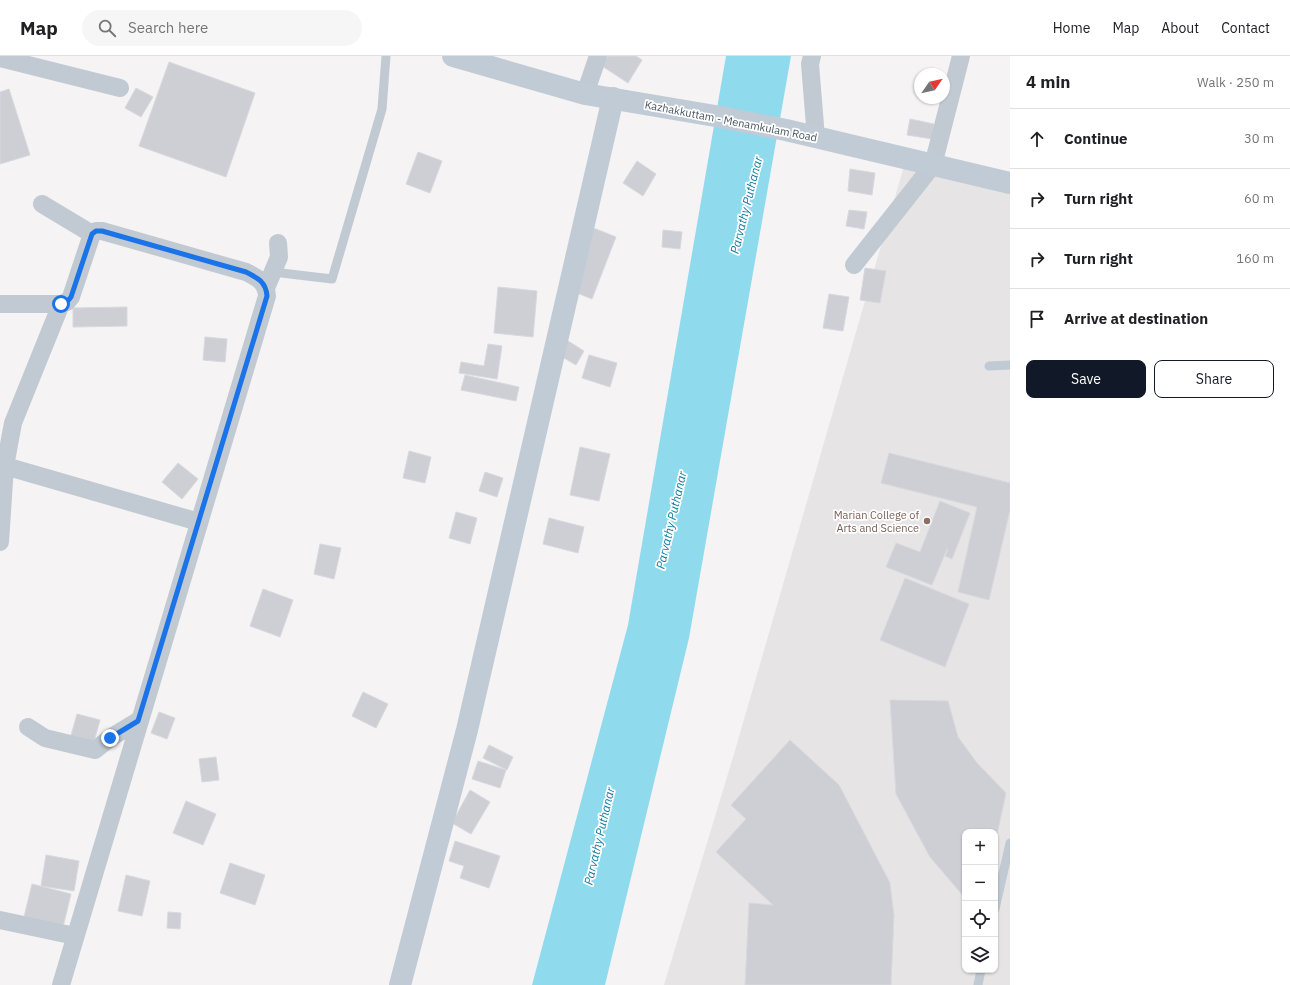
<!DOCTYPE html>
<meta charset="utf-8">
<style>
body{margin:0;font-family:"IBM Plex Sans",sans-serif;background:#f6f6f6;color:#202124}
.controls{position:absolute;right:12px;bottom:12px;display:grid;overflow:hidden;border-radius:8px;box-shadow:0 1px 3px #0004}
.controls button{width:36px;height:36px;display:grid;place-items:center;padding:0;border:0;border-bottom:1px solid #e0e0e0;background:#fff;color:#202124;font:20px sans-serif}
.compass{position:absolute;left:914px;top:12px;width:36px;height:36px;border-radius:50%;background:#fff;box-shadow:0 1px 3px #0004;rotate:56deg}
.stop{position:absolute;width:12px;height:12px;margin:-9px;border:3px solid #1a73e8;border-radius:50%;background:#fff}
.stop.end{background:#1a73e8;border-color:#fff;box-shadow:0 1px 4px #0008}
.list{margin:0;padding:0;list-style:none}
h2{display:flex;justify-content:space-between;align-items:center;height:52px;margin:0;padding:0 16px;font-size:17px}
h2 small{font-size:13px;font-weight:400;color:#757577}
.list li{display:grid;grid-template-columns:26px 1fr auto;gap:12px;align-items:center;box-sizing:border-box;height:60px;padding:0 16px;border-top:1px solid #e0e0e0}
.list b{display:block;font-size:15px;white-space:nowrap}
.list em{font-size:13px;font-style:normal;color:#757577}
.actions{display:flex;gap:8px;padding:12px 16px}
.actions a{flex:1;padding:9px 0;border:1px solid #111827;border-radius:8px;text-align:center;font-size:14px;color:#111827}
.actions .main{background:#111827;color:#fff}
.icon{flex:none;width:22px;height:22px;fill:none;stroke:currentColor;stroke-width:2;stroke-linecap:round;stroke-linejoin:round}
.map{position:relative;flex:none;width:1010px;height:929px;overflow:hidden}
header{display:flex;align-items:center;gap:24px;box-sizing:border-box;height:56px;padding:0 20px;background:#fff;border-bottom:1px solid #e0e0e0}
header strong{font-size:19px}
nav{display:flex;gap:22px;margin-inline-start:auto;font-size:14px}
.search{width:280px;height:36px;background:#f6f6f6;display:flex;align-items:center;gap:10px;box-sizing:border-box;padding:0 14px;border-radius:22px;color:#757577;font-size:15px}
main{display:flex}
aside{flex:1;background:#fff}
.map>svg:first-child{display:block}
.education{fill:#e6e4e5;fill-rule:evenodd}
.water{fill:#90daee}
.building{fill:#cdcfd5;stroke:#d7d9de}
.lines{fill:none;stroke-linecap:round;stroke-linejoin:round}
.lane{stroke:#c1cad2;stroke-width:9}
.street{stroke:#c1cad2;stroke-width:18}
.secondary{stroke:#c1cbd6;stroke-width:22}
.route{stroke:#1a73e8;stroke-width:5}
.education-dot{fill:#8d6e63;stroke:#fff;stroke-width:1.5}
.labels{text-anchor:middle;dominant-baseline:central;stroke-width:3.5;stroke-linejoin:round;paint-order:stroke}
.street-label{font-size:11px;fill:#4a5661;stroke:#fff}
.education-label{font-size:11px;fill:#785e54;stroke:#fff;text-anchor:end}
.water-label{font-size:12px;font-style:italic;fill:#0c7c9b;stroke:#fff}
</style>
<header>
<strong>Map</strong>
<div class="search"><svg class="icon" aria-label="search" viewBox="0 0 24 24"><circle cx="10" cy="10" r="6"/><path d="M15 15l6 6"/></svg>Search here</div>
<nav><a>Home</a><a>Map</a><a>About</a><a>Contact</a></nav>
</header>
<main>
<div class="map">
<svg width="1010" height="929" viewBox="0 0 1010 929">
<rect width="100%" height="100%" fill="#f5f3f3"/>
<!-- education -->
<path class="education" d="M904 110 1010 133V929H664L734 698ZM965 776H995V914H965Z"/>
<!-- water -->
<path class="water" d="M726 0H791L689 582 605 929H532L628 569Z"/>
<!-- building -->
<g class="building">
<path d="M608 0H636L642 4 628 27 602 10Z"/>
<path d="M169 6 255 37 226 121 139 90Z"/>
<path d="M136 32 153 41 141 61 125 52Z"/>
<path d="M9 33 30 99 0 108V36Z"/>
<path d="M910 63 934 68 932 83 907 79Z"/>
<path d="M418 96 442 105 430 137 406 128Z"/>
<path d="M637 105 656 118 643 140 623 127Z"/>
<path d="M850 113 875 117 872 139 848 135Z"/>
<path d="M849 154 867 156 864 173 846 170Z"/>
<path d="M591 171 616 181 592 243 567 233Z"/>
<path d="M663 174 682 176 680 193 662 191Z"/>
<path d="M865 212 886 215 880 247 860 244Z"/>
<path d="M498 231 537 235 533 281 494 277Z"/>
<path d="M829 238 849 241 843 275 823 272Z"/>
<path d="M127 251V270L73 271V252Z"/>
<path d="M205 281 227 283 225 306 203 304Z"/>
<path d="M565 283 584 295 576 309 557 298Z"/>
<path d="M488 288 502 290 497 323 459 317 461 306 484 310Z"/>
<path d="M589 299 617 307 610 331 582 322Z"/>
<path d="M465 319 519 331 516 345 461 334Z"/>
<path d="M580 391 610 398 599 445 570 439Z"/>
<path d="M409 395 431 401 425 427 403 422Z"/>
<path d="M889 397 1010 427V454L989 544 958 536 977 451 881 427Z"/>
<path d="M178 407 198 423 182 443 162 426Z"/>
<path d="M485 416 503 422 497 441 479 435Z"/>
<path d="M940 445 970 457 952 503 945 500 948 493H947L932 529 886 511 896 487 920 496Z"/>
<path d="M456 456 477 462 470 488 449 482Z"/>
<path d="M549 462 584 471 578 497 543 488Z"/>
<path d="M320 488 341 492 334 523 314 518Z"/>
<path d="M905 522 969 548 945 611 880 584Z"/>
<path d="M263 533 293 544 280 581 250 570Z"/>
<path d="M363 636 388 648 376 672 352 660Z"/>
<path d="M890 644 948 645 958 681 977 707 1006 737 995 788V776H965V842L930 801 896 738Z"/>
<path d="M159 656 175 662 167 683 151 677Z"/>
<path d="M77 658 100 664 93 689 70 683Z"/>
<path d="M790 684 839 729 890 827 894 860 891 929H745L749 847 773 849 716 796 746 763 731 749Z"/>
<path d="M489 689 513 701 507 714 483 702Z"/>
<path d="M216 701 219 724 202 726 199 703Z"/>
<path d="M478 705 506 714 500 732 472 723Z"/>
<path d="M470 734 490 746 471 778 452 767Z"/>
<path d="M186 745 216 758 203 789 173 777Z"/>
<path d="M455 785 500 800 489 832 460 822 464 810 449 805Z"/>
<path d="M46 799 79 805 74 835 41 830Z"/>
<path d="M230 807 265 819 255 849 220 837Z"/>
<path d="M126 819 150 825 142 860 118 855Z"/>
<path d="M32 828 71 838 62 875 23 865Z"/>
<path d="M168 856 181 857 180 873 167 872Z"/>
</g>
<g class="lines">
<!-- lane -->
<g class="lane">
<path d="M273 216 332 223 382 53 386 0"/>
<path d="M989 310 1010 309"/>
<path d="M995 853 1010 787"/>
<path d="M978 929 981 914"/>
</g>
<!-- street -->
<g class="street">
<path d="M812 0 810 8 816 82"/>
<path d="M0 2 120 32"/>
<path d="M585 38 598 0"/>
<path d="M42 148 92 178"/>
<path d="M854 209 933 109 961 0"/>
<path d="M266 232 279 201 278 187"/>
<path d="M0 248H61L67 246 71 241 92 178 96 175H102L246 216C258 222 266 226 267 240L61 929"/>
<path d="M61 248 13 367 5 410 199 466"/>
<path d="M0 486 5 410"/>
<path d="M28 671 45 682 95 694 110 682 138 665"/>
<path d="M0 864 75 880"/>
</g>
<!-- secondary -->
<g class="secondary">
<path d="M453 0 585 38 721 61 786 74 1010 127"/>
<path d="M400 929 467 674 613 42"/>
</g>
</g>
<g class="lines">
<!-- route -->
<path class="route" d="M61 248 67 246 71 241 92 178 96 175H102L246 216C258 222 266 226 267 240L138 665 110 682"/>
</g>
<!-- markers -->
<circle class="education-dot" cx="927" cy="465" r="4"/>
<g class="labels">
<!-- street labels -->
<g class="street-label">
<text transform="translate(731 65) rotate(11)">Kazhakkuttam - Menamkulam Road</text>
</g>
<!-- education labels -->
<g class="education-label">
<text x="919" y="459">Marian College of<tspan x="919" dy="13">Arts and Science</tspan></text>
</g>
<!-- water labels -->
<g class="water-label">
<text transform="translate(746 149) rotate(-76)">Parvathy Puthanar</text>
<text transform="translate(671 464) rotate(-77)">Parvathy Puthanar</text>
<text transform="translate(599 780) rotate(-77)">Parvathy Puthanar</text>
</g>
</g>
</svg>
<div class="controls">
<button>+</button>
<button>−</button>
<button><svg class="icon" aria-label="locate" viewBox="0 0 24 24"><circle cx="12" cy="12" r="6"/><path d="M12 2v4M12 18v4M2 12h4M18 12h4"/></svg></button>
<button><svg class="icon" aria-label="layers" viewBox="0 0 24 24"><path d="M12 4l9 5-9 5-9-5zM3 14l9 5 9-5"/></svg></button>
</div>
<svg class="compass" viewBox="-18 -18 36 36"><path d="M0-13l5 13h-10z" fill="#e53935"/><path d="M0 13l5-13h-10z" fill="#757577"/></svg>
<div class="stop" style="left:61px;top:248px"></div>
<div class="stop end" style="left:110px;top:682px"></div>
</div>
<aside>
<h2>4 min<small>Walk · 250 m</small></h2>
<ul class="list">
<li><svg class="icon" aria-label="ahead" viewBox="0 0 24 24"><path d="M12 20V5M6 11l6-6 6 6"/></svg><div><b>Continue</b></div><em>30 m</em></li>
<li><svg class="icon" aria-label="right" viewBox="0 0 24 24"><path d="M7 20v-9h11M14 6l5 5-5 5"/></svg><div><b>Turn right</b></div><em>60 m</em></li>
<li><svg class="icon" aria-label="right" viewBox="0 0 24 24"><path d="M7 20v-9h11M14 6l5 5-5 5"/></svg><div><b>Turn right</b></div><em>160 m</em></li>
<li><svg class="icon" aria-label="arrive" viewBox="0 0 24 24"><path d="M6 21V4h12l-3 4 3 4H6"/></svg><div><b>Arrive at destination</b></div></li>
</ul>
<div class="actions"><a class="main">Save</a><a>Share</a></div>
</aside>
</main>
